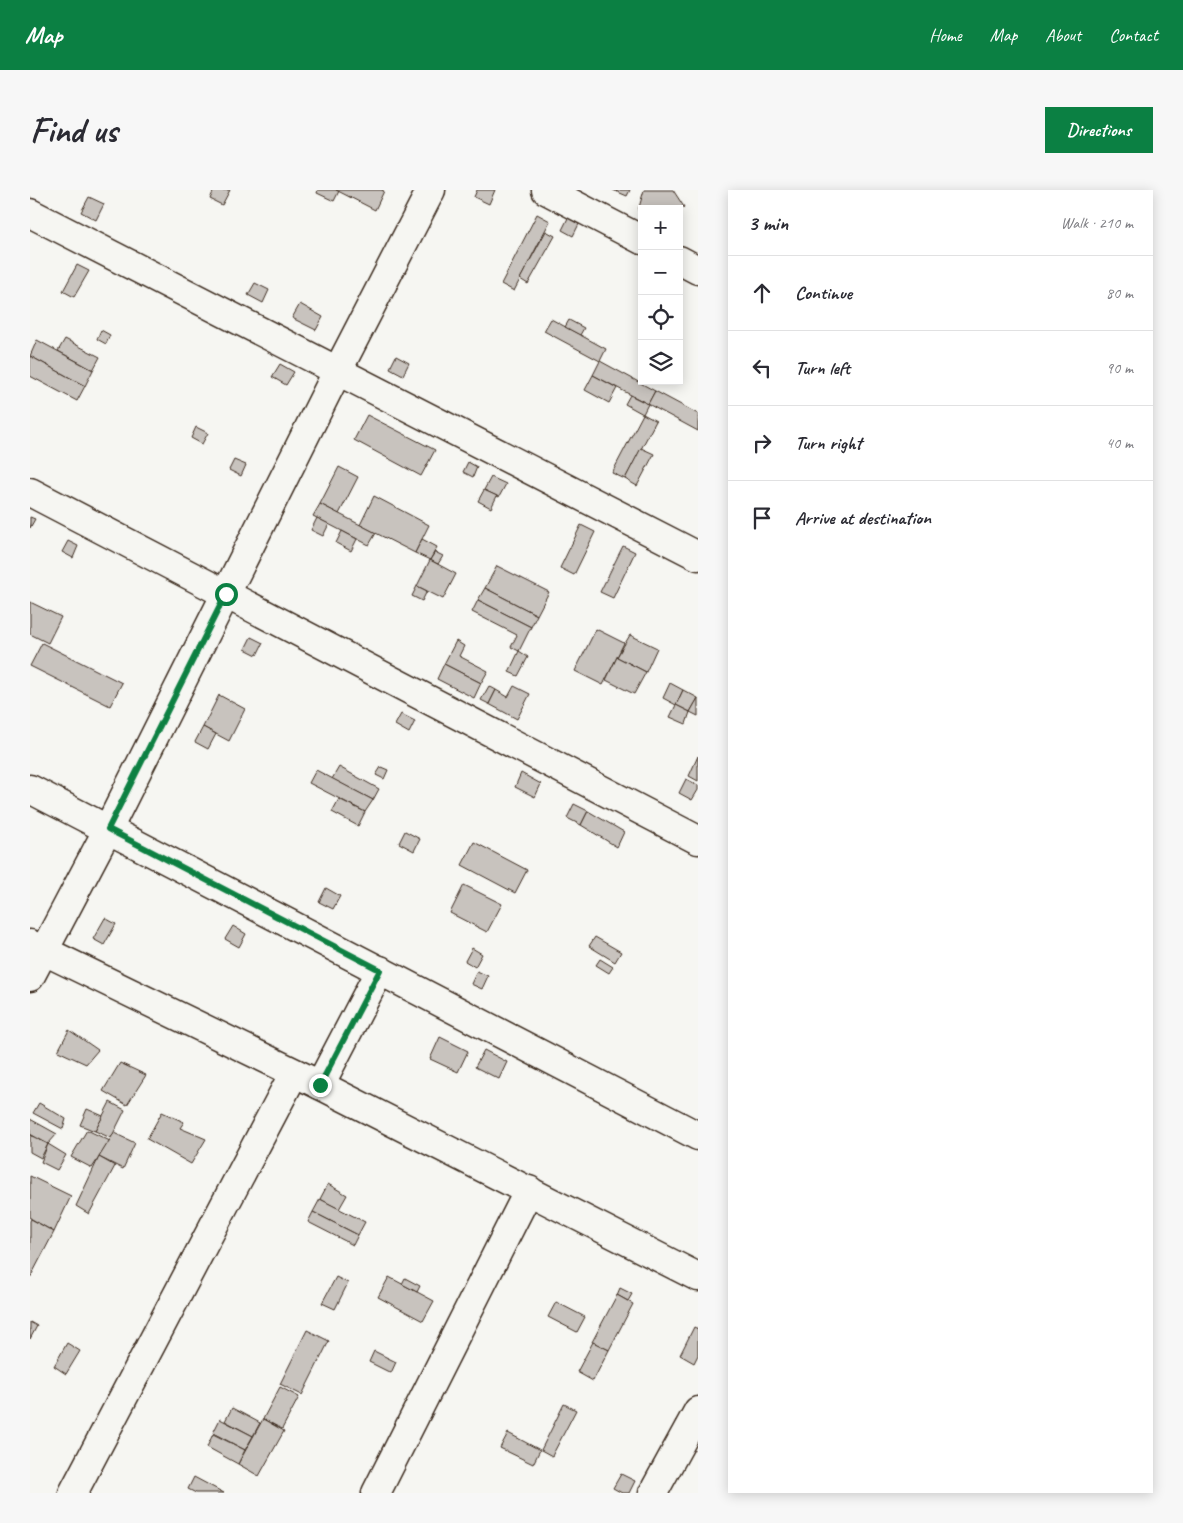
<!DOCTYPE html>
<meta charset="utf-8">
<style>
body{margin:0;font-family:Caveat,sans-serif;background:#f7f7f7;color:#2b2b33}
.controls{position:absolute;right:15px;top:15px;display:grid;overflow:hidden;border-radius:0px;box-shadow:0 2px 12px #0003}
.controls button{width:45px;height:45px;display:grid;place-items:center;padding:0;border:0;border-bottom:1px solid #e1e1e2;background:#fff;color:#2b2b33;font:25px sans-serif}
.stop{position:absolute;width:15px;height:15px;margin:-11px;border:4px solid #0b8043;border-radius:50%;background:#fff}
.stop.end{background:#0b8043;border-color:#fff;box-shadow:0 1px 5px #0008}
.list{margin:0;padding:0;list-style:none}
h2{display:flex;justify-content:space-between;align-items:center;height:65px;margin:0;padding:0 20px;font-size:21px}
h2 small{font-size:16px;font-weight:400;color:#7c7c81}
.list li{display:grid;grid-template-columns:32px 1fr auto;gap:15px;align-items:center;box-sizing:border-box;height:75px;padding:0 20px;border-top:1px solid #e1e1e2}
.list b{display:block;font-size:19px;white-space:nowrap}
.list em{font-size:16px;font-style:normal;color:#7c7c81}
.icon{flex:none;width:28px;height:28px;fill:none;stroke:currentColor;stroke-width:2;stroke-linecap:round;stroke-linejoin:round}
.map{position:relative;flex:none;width:668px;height:1303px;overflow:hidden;border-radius:0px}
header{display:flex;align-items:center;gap:30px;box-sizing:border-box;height:70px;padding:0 25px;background:#0b8043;color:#fff}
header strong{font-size:24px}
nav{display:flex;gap:28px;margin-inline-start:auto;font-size:18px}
.intro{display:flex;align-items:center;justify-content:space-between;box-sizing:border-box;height:120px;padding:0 30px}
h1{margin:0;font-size:35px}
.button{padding:12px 22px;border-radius:0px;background:#0b8043;color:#fff;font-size:18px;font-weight:700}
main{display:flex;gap:30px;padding:0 30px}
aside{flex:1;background:#fff;border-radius:0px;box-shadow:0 2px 12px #0003}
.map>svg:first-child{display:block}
.building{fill:#c8c3be;stroke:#3b2a1e}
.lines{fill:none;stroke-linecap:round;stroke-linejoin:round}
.minor-casing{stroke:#3b2a1e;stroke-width:31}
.minor{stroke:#f6f6f2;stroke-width:28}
.route{stroke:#0b8043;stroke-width:6}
</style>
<header>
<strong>Map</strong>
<nav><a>Home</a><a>Map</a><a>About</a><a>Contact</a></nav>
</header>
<div class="intro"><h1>Find us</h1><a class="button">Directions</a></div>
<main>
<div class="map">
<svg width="668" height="1303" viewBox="0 0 668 1303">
<rect width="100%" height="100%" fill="#f6f6f2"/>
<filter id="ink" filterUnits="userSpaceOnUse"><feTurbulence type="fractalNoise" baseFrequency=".02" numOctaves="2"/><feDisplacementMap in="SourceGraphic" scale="10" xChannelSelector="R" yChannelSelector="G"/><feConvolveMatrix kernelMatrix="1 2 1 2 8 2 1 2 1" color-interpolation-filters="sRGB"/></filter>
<g filter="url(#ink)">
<!-- building -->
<g class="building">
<path d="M184 0H200L192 15 180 9Z"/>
<path d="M288 0H306L309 1 304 11 287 3Z"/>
<path d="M306 0H351L354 1 345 20Z"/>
<path d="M447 0H465L459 14 444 7Z"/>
<path d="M583 0H600L597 6Z"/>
<path d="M614 0H643L654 17 649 21V19H612V21H608Z"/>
<path d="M59 7 74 14 66 30 51 22Z"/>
<path d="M507 24 520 31 484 101 471 94Z"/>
<path d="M538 28 549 34 543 46 532 40Z"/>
<path d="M516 41 525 46 498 94 490 89Z"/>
<path d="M47 75 59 81 44 107 33 101Z"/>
<path d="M225 93 239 100 233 113 218 105Z"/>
<path d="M270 114 293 127 286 140 262 128Z"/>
<path d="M521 129 576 159 570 171 514 141Z"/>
<path d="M539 130 554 138 550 145 535 137Z"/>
<path d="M71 140 80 145 76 154 67 149Z"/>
<path d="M35 149 70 167 63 180 28 161Z"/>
<path d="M7 150 63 180 55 196 0 166Z"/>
<path d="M0 166 55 196 47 211 0 186Z"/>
<path d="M366 166 379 173 373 185 360 178Z"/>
<path d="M570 171 625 201 618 214 563 185Z"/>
<path d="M250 174 264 182 256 195 242 187Z"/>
<path d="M563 185 587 198 579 213 555 200Z"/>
<path d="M625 201 668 224V241L618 214Z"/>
<path d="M600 205 618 214 613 224 595 214Z"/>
<path d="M613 224 626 231 595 289 582 283Z"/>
<path d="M337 225 405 260 391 286 324 250Z"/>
<path d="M166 237 178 243 172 254 161 248Z"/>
<path d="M611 258 624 264 607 296 595 289Z"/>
<path d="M204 270 216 275 211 286 199 280Z"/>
<path d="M438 272 447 277 443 287 433 282Z"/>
<path d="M309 277 328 287 309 324 290 314Z"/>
<path d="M461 287 476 294 469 307 454 300Z"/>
<path d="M454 300 467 306 461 318 448 311Z"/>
<path d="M344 306 399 335 385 363 330 335Z"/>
<path d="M290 314 346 343 339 355 283 326Z"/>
<path d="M0 327 5 329 0 338Z"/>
<path d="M287 328 299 334 293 346 281 340Z"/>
<path d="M551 335 565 342 544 385 530 378Z"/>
<path d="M312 341 327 349 321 361 306 353Z"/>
<path d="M392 349 407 357 400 370 385 363Z"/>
<path d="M38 351 48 356 43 368 32 362Z"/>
<path d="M593 356 605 362 583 408 570 402Z"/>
<path d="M405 362 413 366 408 374 400 370Z"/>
<path d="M400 370 426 384 413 409 387 396Z"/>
<path d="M467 376 519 402 507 425 455 398Z"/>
<path d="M387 396 397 401 392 411 382 406Z"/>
<path d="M455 398 507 425 501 437 448 410Z"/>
<path d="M448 410 501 437 489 461 481 457 487 445 442 422Z"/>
<path d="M0 412 31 427 18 453 0 444Z"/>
<path d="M566 439 594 453 573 495 545 481Z"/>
<path d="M600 445 627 458 616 482 587 467Z"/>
<path d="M221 447 233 453 227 465 215 459Z"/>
<path d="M426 451 434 456 429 466 458 481 451 493 414 474Z"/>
<path d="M12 453 92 493 80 516 0 476Z"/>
<path d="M489 461 498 467 488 486 479 482Z"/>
<path d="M587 467 616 482 604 504 576 490Z"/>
<path d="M414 474 451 493 444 508 407 489Z"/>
<path d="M640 493 653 500 646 515 633 508Z"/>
<path d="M459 496 466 500 459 514 451 510Z"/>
<path d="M484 496 500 504 487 529 459 514 466 500 478 507Z"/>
<path d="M653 500 668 508 660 522 646 515Z"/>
<path d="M189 505 215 519 199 551 173 537Z"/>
<path d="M668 508V526L660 522Z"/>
<path d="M646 515 660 522 656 534 640 527Z"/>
<path d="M371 524 385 531 379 543 365 535Z"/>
<path d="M173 537 186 544 178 559 165 552Z"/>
<path d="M668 566V591L659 586Z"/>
<path d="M309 577 349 599 343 610 302 589Z"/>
<path d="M351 577 358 580 354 589 346 585Z"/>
<path d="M286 580 343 610 335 622 279 593Z"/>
<path d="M491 583 511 594 505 607 485 597Z"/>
<path d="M656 589 668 595V600L662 610 649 603Z"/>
<path d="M309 609 335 622 328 636 302 622Z"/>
<path d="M544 614 558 621 551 635 537 628Z"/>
<path d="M558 621 594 642 587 657 551 635Z"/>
<path d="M375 641 390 649 384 661 369 653Z"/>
<path d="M444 652 497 680 485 703 432 675Z"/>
<path d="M434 695 472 714 457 742 420 723Z"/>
<path d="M296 698 310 706 303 719 289 712Z"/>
<path d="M75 728 86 734 74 755 63 749Z"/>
<path d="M203 736 216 744 209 757 195 749Z"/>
<path d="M565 747 591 762 585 772 559 756Z"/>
<path d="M442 758 452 764 445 777 435 771Z"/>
<path d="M570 769 583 777 579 783 566 775Z"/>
<path d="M447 781 458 786 452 799 441 794Z"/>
<path d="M39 840 68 860 56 874 28 861Z"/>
<path d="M410 847 438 861 428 882 400 869Z"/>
<path d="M454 860 477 872 469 889 445 877Z"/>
<path d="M90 873 116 885 97 915 73 901Z"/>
<path d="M80 912 95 920 81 948 65 941Z"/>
<path d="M9 913 36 929 33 939 3 923Z"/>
<path d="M57 919 73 926 65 941 50 935Z"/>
<path d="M132 922 154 932 150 938 176 949 161 974 117 949Z"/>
<path d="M0 929 27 944 18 954 0 944Z"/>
<path d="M57 940 80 951 62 978 41 967Z"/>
<path d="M84 943 105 953 93 979 69 967Z"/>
<path d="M0 945 18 954 11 968 0 962Z"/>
<path d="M18 954 36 965 27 980 11 972Z"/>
<path d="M69 967 85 976 59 1024 46 1016Z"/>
<path d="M0 986 41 1006 24 1042 0 1028Z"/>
<path d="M298 994 317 1005 309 1019 290 1009Z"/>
<path d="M290 1009 335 1032 328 1045 283 1022Z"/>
<path d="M283 1022 328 1045 323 1055 278 1032Z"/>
<path d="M1 1029 24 1042 0 1088V1031Z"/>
<path d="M306 1087 318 1093 305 1119 292 1113Z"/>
<path d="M359 1087 404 1111 393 1131 348 1107Z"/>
<path d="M375 1088 390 1096 387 1102 372 1094Z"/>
<path d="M590 1098 602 1104 598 1111 587 1105Z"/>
<path d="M587 1105 603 1114 579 1160 562 1152Z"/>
<path d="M526 1112 555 1127 547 1142 518 1127Z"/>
<path d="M0 1132 7 1136 0 1149Z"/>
<path d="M664 1137 668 1139V1165L664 1173 650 1165Z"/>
<path d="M277 1140 299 1151 272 1205 250 1194Z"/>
<path d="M563 1152 579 1160 563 1191 547 1182Z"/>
<path d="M37 1153 50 1161 36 1184 24 1176Z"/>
<path d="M344 1161 366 1172 361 1183 339 1172Z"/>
<path d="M250 1197 269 1207 252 1239 233 1229Z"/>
<path d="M534 1214 546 1220 522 1266 511 1260Z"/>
<path d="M202 1218 230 1233 223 1246 195 1231Z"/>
<path d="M190 1229 223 1246 215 1260 183 1243Z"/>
<path d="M233 1229 254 1241 229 1286 208 1274Z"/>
<path d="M478 1243 510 1260 503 1274 470 1258Z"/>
<path d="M183 1244 215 1260 208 1274 177 1257Z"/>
<path d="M591 1284 605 1291 599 1303H592L583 1298Z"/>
<path d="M164 1287 194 1303H166L158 1299Z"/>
</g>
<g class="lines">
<!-- minor casing -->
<g class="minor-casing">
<g id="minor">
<path d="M516 0 612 50"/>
<path d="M0 23 668 366"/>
<path d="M649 70 668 80"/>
<path d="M0 302 668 650"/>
<path d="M0 599 668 946"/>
<path d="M0 754 290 895 668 1087"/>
<path d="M0 787 78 639 308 180 401 0"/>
<path d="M290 895 350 780"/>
<path d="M43 1303 264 883"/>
<path d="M346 1303 499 1000"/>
<path d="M623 1303 668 1221"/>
</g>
</g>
<!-- minor -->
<use href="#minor" class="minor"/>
</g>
</g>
<g class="lines" filter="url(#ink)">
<!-- route -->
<path class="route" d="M196 404 78 639 350 780 290 895"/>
</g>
</svg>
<div class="controls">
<button>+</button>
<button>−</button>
<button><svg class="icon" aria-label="locate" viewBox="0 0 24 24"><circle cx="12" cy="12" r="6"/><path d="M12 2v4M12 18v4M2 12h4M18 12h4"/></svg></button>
<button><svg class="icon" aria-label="layers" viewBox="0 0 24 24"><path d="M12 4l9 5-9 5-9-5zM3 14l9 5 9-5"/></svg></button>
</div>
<div class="stop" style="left:196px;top:404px"></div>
<div class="stop end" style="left:290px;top:895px"></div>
</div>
<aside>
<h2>3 min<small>Walk · 210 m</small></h2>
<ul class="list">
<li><svg class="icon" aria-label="ahead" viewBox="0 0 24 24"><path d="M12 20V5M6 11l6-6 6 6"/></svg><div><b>Continue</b></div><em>80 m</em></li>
<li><svg class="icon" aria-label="left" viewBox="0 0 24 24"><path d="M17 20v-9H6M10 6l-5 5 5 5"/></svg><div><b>Turn left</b></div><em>90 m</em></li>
<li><svg class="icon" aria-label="right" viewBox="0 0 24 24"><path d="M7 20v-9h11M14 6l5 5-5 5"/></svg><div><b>Turn right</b></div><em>40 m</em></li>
<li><svg class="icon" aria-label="arrive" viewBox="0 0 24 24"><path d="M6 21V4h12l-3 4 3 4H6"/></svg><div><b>Arrive at destination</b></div></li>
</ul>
</aside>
</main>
